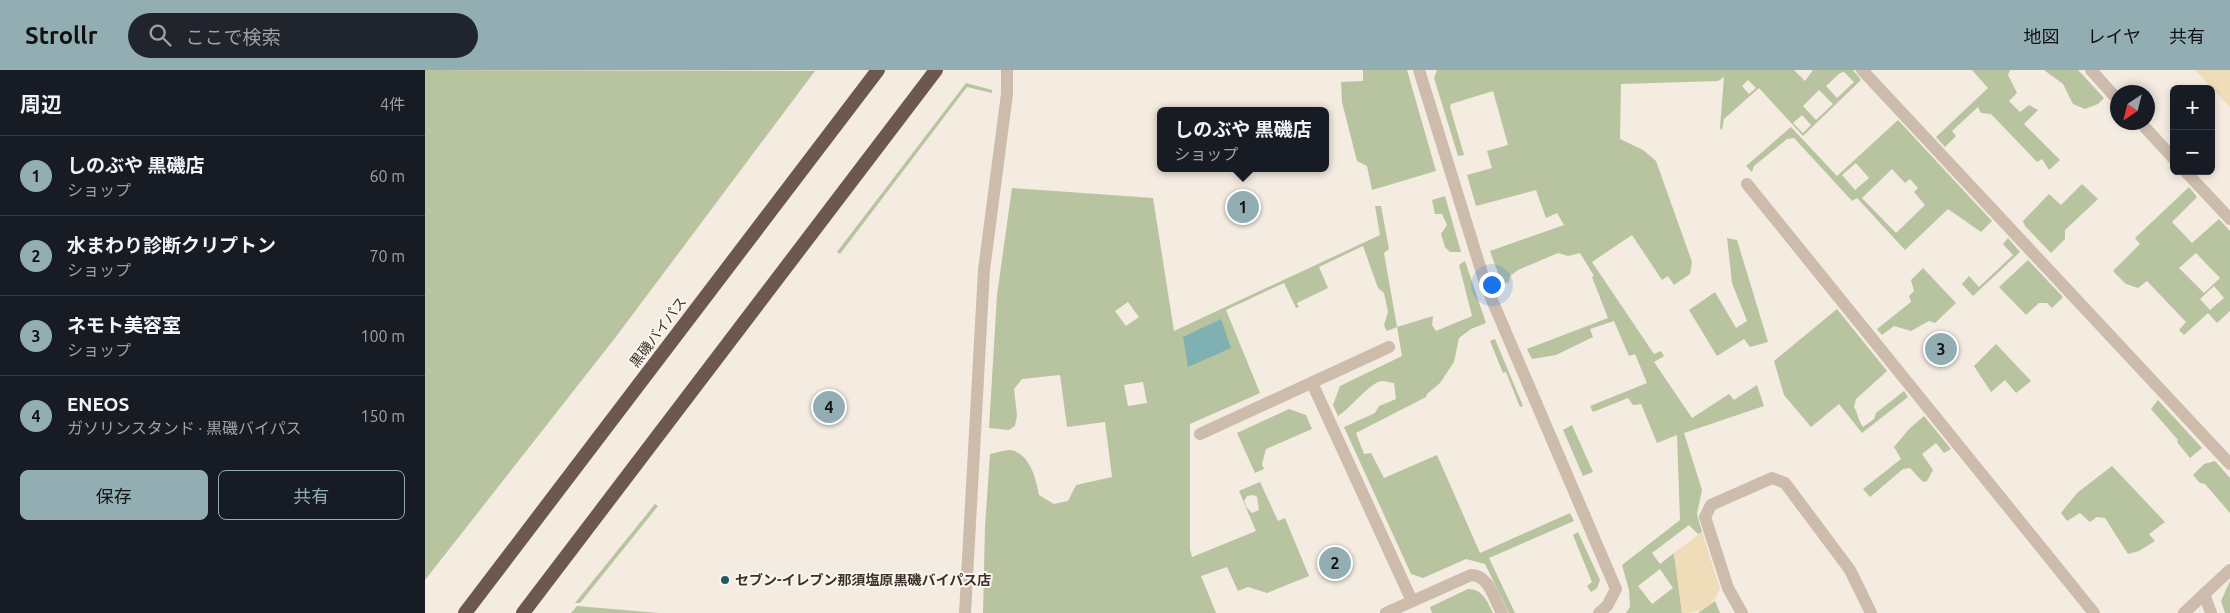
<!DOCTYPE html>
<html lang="ja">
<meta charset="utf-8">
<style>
body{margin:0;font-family:Ubuntu,"Noto Sans JP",sans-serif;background:#20242c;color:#f1f3f6}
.controls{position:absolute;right:15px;top:15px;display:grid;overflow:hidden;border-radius:8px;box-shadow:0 2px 8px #0003}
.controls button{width:45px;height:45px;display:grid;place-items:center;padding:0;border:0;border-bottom:1px solid #363941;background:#171b24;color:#f1f3f6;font:25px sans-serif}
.compass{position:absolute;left:1685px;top:15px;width:45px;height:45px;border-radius:50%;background:#171b24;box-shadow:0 2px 8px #0003;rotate:215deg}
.you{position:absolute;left:1066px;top:214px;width:18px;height:18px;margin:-12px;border:4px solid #fff;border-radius:50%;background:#1a73e8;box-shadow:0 0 0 8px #1a73e833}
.badge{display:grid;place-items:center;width:32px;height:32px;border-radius:50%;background:#92aeb2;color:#111;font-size:16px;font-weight:700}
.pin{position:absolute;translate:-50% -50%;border:2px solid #fff;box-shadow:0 1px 5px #0006}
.popup{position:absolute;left:732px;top:37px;width:172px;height:65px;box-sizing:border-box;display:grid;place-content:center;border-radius:8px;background:#171b24;filter:drop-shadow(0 1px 4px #0005);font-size:16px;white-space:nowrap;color:#9ea1a6}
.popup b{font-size:19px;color:#f1f3f6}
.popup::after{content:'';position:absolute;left:50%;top:100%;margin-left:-10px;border:10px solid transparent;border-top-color:#171b24}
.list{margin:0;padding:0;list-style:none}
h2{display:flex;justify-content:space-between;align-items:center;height:65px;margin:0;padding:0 20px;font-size:21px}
h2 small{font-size:16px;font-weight:400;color:#9ea1a6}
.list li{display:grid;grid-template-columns:32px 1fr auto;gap:15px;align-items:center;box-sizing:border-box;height:80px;padding:0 20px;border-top:1px solid #363941}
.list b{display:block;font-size:19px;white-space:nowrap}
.list p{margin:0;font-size:16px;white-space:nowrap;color:#9ea1a6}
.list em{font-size:16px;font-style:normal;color:#9ea1a6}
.actions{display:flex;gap:10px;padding:15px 20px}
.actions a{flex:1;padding:11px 0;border:1px solid #92aeb2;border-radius:8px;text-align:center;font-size:18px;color:#92aeb2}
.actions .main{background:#92aeb2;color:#111}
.icon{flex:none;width:28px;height:28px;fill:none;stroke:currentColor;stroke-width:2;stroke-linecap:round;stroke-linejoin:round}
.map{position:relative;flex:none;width:1805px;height:543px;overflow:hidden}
header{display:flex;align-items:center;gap:30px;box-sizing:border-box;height:70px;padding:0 25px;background:#92aeb2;color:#111}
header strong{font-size:24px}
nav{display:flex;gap:28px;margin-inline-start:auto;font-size:18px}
.search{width:350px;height:45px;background:#20242c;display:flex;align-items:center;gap:12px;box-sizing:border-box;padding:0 18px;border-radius:28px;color:#9ea1a6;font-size:19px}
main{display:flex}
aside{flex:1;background:#171b24}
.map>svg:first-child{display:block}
.green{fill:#b8c4a0;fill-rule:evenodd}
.sand{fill:#efdcb8}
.water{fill:#7fb0b2}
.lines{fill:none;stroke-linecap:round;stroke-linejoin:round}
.minor{stroke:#cdbbac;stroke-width:12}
.trunk{stroke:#6c584f;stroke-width:14}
.poi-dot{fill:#1f5a5e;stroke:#fbf5ee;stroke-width:2}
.labels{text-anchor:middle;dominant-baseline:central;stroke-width:4;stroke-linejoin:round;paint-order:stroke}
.street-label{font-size:14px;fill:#3b302b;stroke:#fbf5ee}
.poi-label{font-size:14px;font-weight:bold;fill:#3b302b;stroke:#fbf5ee;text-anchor:start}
</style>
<header>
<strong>Strollr</strong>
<div class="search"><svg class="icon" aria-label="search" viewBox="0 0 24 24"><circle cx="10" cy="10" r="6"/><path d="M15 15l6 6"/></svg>ここで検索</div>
<nav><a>地図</a><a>レイヤ</a><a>共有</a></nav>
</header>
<main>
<aside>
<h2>周辺<small>4件</small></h2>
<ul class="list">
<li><span class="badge">1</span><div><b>しのぶや 黒磯店</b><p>ショップ</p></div><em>60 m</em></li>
<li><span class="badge">2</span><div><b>水まわり診断クリプトン</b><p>ショップ</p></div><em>70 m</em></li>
<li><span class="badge">3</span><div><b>ネモト美容室</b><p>ショップ</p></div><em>100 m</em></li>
<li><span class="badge">4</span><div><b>ENEOS</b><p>ガソリンスタンド · 黒磯バイパス</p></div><em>150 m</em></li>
</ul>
<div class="actions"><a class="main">保存</a><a>共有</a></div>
</aside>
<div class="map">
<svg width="1805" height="543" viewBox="0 0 1805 543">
<rect width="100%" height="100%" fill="#f4ebe1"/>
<!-- green -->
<g class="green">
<path d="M0 0 390 1 190 268 0 510Z"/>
<path d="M938 0H982L1011 101 947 120 942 96 932 91 917 32 916 12 938 11Z"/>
<path d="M1012 0H1369L1380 11 1388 0H1428L1436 10 1378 66 1334 18 1299 49 1297 60 1295 58 1299 7 1293 11 1196 14 1195 69 1218 80 1231 91 1267 192 1265 204 1249 215 1243 206 1237 210 1207 165 1167 192 1229 284 1236 281 1239 286 1229 292 1267 348 1304 324 1309 330 1332 315 1339 336 1259 363 1277 420 1272 444 1277 462 1273 464 1264 455 1227 483 1235 494 1249 483 1257 543H1201L1205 537 1204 520 1197 495 1255 450 1252 365 1232 373 1216 334 1208 335 1203 328 1168 342 1165 336 1222 313 1210 284 1204 286 1189 251 1165 259 1168 267 1131 285 1107 289 1102 279 1183 248 1167 207 1169 206 1155 183 1143 186 1133 183 1093 200 1085 206 1084 212 1077 214 1065 181 1139 155 1132 143 1121 148 1111 120 1051 136 1042 105 1067 98 1062 81 1083 75 1068 21 1026 34 1025 37 1039 85 1033 86 1009 8ZM1419 2 1429 12 1412 28 1401 16 1415 3ZM1323 10 1331 18 1324 24 1317 16ZM1394 20 1408 34 1391 50 1378 36ZM1377 45 1386 55 1378 63 1368 53ZM1235 499 1248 518 1227 534 1213 516Z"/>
<path d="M1547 0H1585L1583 5 1592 23 1584 31 1595 42 1604 35 1613 40 1599 54 1635 90 1624 100 1617 89 1612 92 1566 44 1556 43 1553 37 1527 61 1531 66 1520 77 1511 67 1563 18Z"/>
<path d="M1619 0H1653L1679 28 1673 34 1660 39 1648 34 1638 14Z"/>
<path d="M541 13 567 20V23L542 17 415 184 412 182Z"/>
<path d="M1473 50 1567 151 1556 162 1523 139 1480 180 1432 128 1427 131 1369 68 1362 69 1329 96 1327 102 1321 96 1366 57 1412 106ZM1431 93 1444 108 1430 120 1417 105ZM1467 99 1480 113 1485 109 1493 118 1489 122 1500 135 1471 163 1437 128Z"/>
<path d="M1657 114 1673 129 1640 160V169L1626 183 1600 156 1598 151 1624 124 1636 135Z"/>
<path d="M1764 117 1772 127 1747 152 1767 173 1794 149 1805 161V241L1792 253 1783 243 1759 265 1754 260 1761 252 1722 211 1713 218 1701 214 1688 201 1715 174 1710 168ZM1771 183 1795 208 1779 223 1754 198ZM1789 216 1799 228 1785 240 1775 229Z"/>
<path d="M587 118 728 128 749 261 955 165 950 136H956L964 179 959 183 972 257 1008 246 1007 255 1011 261 1047 246 1034 195 1040 191 1061 253 1046 259 1034 268 1029 292 1015 313 1002 324 1001 327 931 363 939 384 946 383 959 408 1012 385 1055 483 1145 443 1149 451 1064 488 1090 543H1084L1060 494 1041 489 998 508 986 504 919 357 950 343 954 336 971 329 969 313C966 313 961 311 957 311 945 312 926 338 913 346L908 335 915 316 977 286 972 257 962 261 959 255 963 242 959 223 953 218 938 176 894 197 903 218 872 233 874 237 871 238 859 213 801 240 835 323 765 354V479L767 487 831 461 814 421 835 412 853 451 860 448 884 506 842 523 823 517 813 521 802 497 776 506 791 543H558L560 456 565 384C571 383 579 380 585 380 605 383 611 409 614 425L629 434 643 431 651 415 687 407 680 352 642 357 635 305 597 309 589 319 592 345 590 356 584 360 564 358 572 225ZM703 232 714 247 701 256 690 241ZM718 312 722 333 703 336 699 315ZM829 425 832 427 834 440 827 443 822 438 819 431 822 426Z"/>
<path d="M1020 126 1036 182H1025L1020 177 1016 164 1022 155 1017 144H1010L1007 130Z"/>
<path d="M1302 168 1312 170 1343 272 1325 277 1319 269 1292 286 1264 240 1290 222 1311 258 1322 251 1307 213Z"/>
<path d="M1583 168 1595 182 1548 226 1537 214 1544 206 1554 217 1588 185 1578 174Z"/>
<path d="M1603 190 1638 227 1627 238 1622 233H1614L1601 245 1574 217Z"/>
<path d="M1498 198 1531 233 1510 253 1504 251 1486 261 1469 256 1457 265 1452 259 1486 232 1484 226 1489 221 1486 210Z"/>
<path d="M1412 239 1462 301 1431 329 1429 337C1433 344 1433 350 1438 357L1449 349 1451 343 1479 321 1483 327 1437 363 1414 334 1386 357 1359 325 1349 291Z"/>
<path d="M1070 269 1098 336 1095 337 1081 302 1078 303 1065 271Z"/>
<path d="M1571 274 1606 311 1591 323 1580 310 1566 322 1549 296Z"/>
<path d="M1733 330 1777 378 1765 388 1752 372 1753 370 1726 339Z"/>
<path d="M864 339 881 345 887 359 841 379 837 394 839 399 830 403 812 363Z"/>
<path d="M1499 346 1526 379 1519 383 1511 373 1497 384 1508 400 1502 411 1498 412 1485 398 1478 399 1445 427 1438 419 1476 389 1469 377 1484 359Z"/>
<path d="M1147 355 1168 402 1158 406 1138 360Z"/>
<path d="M1790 391 1805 408V443L1780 414 1775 413 1768 405 1779 394Z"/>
<path d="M1687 396 1740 452 1724 464 1730 471 1714 481 1703 484 1680 448 1672 447 1665 452 1655 443 1642 451 1636 443 1652 423Z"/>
<path d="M230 434 233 436 155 533H150Z"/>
<path d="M1153 462 1175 510 1172 518 1166 522 1162 516 1167 512 1148 465Z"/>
<path d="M1805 511V543H1800L1796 531Z"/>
<path d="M1043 519C1058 519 1062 531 1068 543H1007L1005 537Z"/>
<path d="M1290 531 1295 543H1273Z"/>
<path d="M152 536 234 543H146Z"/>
</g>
<!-- sand -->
<g class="sand">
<path d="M1770 0H1805V37Z"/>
<path d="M1277 462 1295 519C1287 537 1277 543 1257 543L1249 483Z"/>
</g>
<!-- water -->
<path class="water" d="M796 249 806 278 763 297 758 267Z"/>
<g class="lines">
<!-- minor -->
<g class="minor">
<path d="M994 0 1061 216 1191 519 1182 536 1174 543"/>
<path d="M1437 0 1805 394"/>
<path d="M1666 0 1692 29"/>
<path d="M1715 52 1749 89"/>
<path d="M1760 101 1805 149"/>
<path d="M1322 114 1669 543"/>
<path d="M887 313 987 531"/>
<path d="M775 364 964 277"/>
<path d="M1779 524 1786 543"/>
<path d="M540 543 559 200 582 24V0"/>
<path d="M961 543 1046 505C1064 505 1069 529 1077 543"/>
<path d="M1317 543 1303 518 1280 447 1286 435 1347 408 1360 413 1425 500 1446 543"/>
<path d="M1759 543 1805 500"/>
</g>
<!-- trunk -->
<g class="trunk">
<path d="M40 543 453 0"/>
<path d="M98 543 511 0"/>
</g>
</g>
<!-- markers -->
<circle class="poi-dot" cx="300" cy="510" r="5"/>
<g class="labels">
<!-- street labels -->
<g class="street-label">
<text transform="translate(233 262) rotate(-53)">黒磯バイパス</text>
</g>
<!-- poi labels -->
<g class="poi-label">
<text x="310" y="510">セブン-イレブン那須塩原黒磯バイパス店</text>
</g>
</g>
</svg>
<div class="controls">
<button>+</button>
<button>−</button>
</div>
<svg class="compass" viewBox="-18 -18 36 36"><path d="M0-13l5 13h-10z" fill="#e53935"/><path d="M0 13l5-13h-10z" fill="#9ea1a6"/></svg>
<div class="you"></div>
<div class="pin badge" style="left:818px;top:137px">1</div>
<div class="popup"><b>しのぶや 黒磯店</b>ショップ</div>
<div class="pin badge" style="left:910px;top:493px">2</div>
<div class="pin badge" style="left:1516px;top:279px">3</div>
<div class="pin badge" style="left:404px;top:337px">4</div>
</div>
</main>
